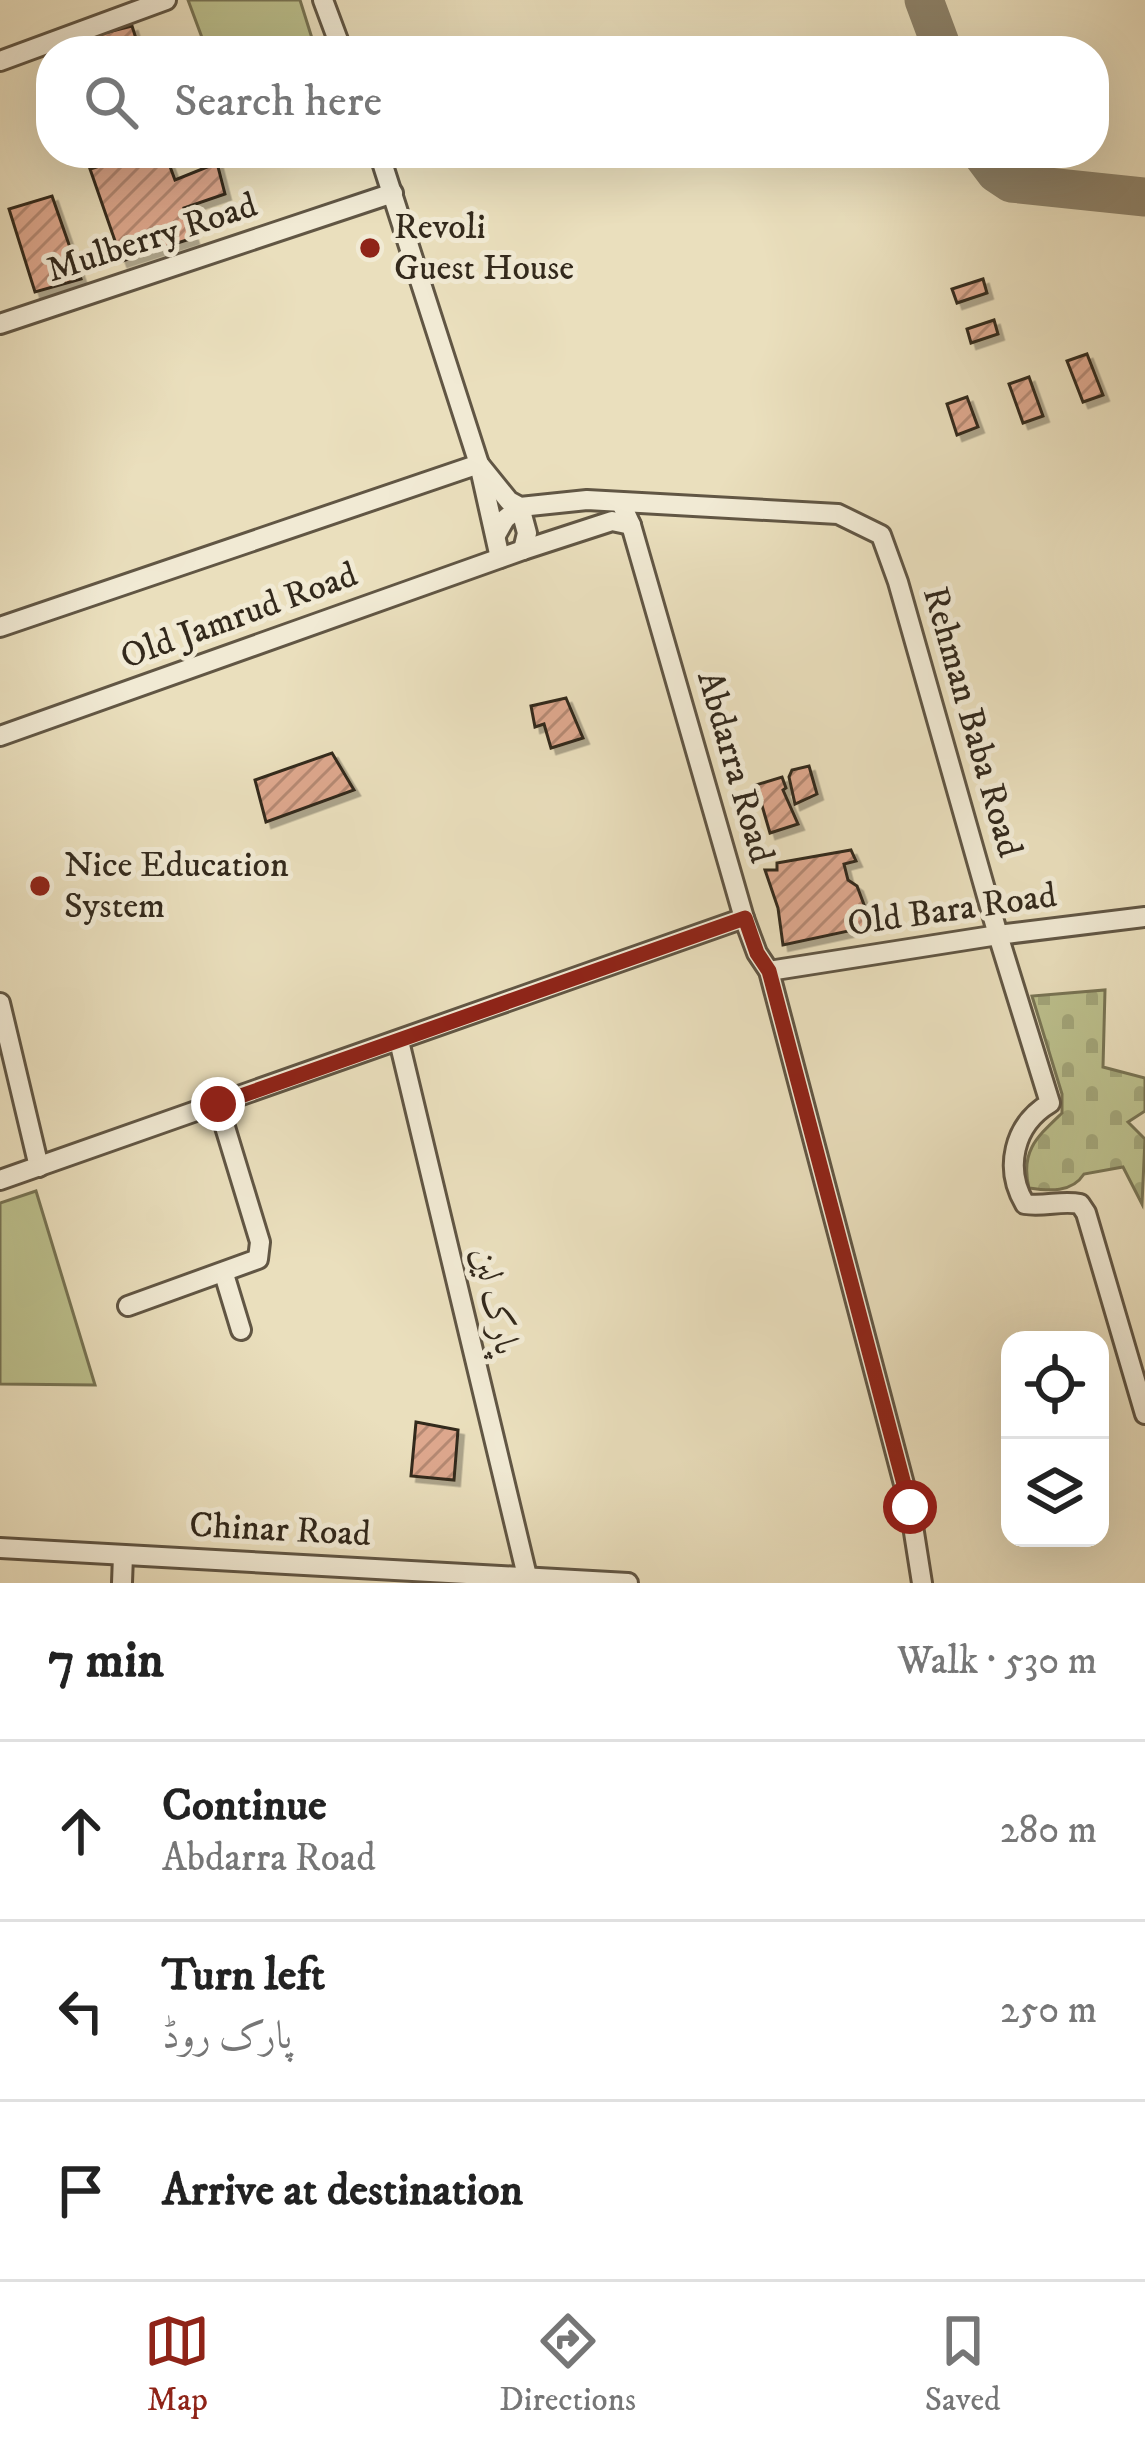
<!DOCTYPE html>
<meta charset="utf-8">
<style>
body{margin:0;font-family:"IM FELL DW Pica",Amiri,serif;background:#f6f6f6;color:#222}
.controls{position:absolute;right:36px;bottom:36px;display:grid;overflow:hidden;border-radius:24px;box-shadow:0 12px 48px #0002}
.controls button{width:108px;height:108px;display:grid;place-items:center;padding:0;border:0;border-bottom:3px solid #e0e0e0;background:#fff;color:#222;font:60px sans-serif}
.stop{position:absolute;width:36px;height:36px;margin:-27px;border:9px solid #8f2418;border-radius:50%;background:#fff}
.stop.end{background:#8f2418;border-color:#fff;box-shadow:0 3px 12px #0008}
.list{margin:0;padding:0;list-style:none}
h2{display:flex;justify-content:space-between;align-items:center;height:156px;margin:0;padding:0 48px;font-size:51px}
h2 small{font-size:39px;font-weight:400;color:#767676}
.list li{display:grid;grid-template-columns:78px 1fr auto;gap:36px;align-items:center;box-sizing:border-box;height:180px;padding:0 48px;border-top:3px solid #e0e0e0}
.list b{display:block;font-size:45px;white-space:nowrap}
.list p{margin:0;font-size:39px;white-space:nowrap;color:#767676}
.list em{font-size:39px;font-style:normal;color:#767676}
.icon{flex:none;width:66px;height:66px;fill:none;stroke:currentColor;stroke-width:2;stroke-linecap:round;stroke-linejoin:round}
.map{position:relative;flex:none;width:1145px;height:1583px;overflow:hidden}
.search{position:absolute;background:#fff;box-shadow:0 12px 48px #0002;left:36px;right:36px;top:36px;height:132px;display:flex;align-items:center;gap:30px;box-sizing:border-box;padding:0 42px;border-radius:48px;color:#767676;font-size:45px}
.sheet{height:696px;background:#fff}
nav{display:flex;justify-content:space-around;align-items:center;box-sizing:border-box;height:168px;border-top:3px solid #e0e0e0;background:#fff;font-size:33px;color:#767676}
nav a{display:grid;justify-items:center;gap:6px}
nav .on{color:#8f2418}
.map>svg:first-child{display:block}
.cemetery{fill:url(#cemetery-stones);stroke:#787454;stroke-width:3}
.park{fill:#bcc08d;stroke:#787454;stroke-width:3}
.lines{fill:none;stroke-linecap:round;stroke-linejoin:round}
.taxiway{stroke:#8e846c;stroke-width:39}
.building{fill:url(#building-hatch);stroke:#33291c;stroke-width:3;filter:url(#shadow)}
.minor-casing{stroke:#615644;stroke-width:24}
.minor{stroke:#f1ead4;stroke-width:18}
.route{stroke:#8f2418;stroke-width:15}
.poi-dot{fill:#8f2418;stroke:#f1ead4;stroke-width:4.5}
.labels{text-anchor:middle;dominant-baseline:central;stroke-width:10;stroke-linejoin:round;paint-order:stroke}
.poi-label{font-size:36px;fill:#33291c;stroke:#f1ead4;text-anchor:start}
.street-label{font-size:36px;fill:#33291c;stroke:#f1ead4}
</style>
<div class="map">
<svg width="1145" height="1583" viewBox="0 0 1145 1583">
<defs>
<pattern id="cemetery-stones" width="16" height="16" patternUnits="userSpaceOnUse" patternTransform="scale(3)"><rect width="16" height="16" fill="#bcc08d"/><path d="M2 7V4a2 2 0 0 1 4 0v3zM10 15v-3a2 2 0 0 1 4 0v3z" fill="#a2a579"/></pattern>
<pattern id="building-hatch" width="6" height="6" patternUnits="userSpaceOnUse" patternTransform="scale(3)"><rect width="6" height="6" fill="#dea88e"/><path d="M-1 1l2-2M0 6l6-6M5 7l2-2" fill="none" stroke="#b58973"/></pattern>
<filter id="shadow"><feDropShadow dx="5.5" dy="5.5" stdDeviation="0" flood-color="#0004"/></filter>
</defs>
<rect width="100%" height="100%" fill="#eadfbd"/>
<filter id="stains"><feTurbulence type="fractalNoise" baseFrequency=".00167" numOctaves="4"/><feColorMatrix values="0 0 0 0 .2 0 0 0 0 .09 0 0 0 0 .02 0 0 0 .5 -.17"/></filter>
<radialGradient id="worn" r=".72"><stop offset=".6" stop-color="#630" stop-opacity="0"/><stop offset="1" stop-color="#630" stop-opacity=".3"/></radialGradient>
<!-- cemetery -->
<path class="cemetery" d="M1105 990 1103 1067 1145 1078V1111L1128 1122 1145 1139 1142 1204 1123 1167 1084 1174C1072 1193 1049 1191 1029 1188 1020 1151 1037 1137 1062 1113V1094L1032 996Z"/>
<!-- park -->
<g class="park">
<path d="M188 0H300L316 51H207Z"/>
<path d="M36 1191 95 1385 0 1384V1203Z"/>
</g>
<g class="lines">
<!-- taxiway -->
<g class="taxiway">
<path d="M924 0 943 51"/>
<path d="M981 153 996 173 1011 183 1145 197"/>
</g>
</g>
<!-- building -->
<g class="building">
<path d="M132 26 140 51H94L88 37Z"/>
<path d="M142 153H165L175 180 217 163 225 194 184 208 193 238 122 261 90 169Z"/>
<path d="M52 196 81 279 35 292 9 209Z"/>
<path d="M983 279 987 293 957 303 952 289Z"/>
<path d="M994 320 998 334 971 343 967 329Z"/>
<path d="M1087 354 1103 395 1083 402 1067 361Z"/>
<path d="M1029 377 1043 416 1023 423 1009 384Z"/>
<path d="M967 397 978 427 957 435 947 404Z"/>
<path d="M566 698 583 738 551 748 544 724 535 727 531 706Z"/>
<path d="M332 753 354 790 266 822 255 780Z"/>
<path d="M809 766 817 794 795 804 789 777 792 770Z"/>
<path d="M782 777 786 788 783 790 798 824 770 833 756 785Z"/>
<path d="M851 850 856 861 844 864 848 880 857 886 872 926 783 945 778 908 765 870H777V863Z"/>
<path d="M416 1422 458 1430 454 1480 411 1476Z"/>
</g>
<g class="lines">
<!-- minor casing -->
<g class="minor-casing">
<g id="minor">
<path d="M323 0 342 51"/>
<path d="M0 61 166 0"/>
<path d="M379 153 479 464 500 558"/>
<path d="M0 324 393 193"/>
<path d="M621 503 631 525 744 918 757 953 769 971 910 1507 922 1583"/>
<path d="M496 535 505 519 520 507 527 533 523 550"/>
<path d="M0 627 479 464 509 501 520 507 587 500 838 514 881 535 898 582 998 935 1050 1103C1013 1125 1004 1169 1025 1204 1045 1207 1062 1200 1080 1204L1086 1213 1145 1414"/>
<path d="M0 736 523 550 612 521 631 525"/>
<path d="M769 971 998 935 1145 917"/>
<path d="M0 1003 39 1167"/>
<path d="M399 1041 527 1576"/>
<path d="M0 1180 744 918"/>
<path d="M224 1274 241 1330"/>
<path d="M128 1306 258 1259 260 1242 218 1104"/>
<path d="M0 1548 628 1583"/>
<path d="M122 1583 123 1555"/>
</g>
</g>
<!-- minor -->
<use href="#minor" class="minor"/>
</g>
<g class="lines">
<!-- route -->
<path class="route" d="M218 1104 745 918 757 953 769 971 910 1507"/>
</g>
<!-- markers -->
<g class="poi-dot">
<circle cx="370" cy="248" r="12"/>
<circle cx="40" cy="886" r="12"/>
</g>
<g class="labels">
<!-- poi labels -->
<g class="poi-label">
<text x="394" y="227">Revoli<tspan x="394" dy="41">Guest House</tspan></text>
<text x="64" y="865">Nice Education<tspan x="64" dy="41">System</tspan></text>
</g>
<!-- street labels -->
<g class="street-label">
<text transform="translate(152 238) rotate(-18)">Mulberry Road</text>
<text transform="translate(239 616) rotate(-20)">Old Jamrud Road</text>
<text transform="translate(972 722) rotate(74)">Rehman Baba Road</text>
<text transform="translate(735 767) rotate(74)">Abdarra Road</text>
<text transform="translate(952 910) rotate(-8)">Old Bara Road</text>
<text transform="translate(495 1301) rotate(77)">پارک لین</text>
<text transform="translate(280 1530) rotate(3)">Chinar Road</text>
</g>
</g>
<rect width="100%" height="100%" filter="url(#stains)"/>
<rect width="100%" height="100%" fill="url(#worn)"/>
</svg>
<div class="controls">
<button><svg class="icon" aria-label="locate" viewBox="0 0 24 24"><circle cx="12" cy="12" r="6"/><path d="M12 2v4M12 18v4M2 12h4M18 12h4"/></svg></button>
<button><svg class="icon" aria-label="layers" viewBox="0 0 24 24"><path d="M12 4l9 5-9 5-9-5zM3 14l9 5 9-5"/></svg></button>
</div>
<div class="stop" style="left:910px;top:1507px"></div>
<div class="stop end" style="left:218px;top:1104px"></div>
<div class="search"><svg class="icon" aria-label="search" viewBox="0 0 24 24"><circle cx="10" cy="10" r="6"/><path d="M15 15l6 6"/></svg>Search here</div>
</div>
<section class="sheet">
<h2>7 min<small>Walk · 530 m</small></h2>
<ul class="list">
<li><svg class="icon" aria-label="ahead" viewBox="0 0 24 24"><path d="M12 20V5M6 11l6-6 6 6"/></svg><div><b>Continue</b><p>Abdarra Road</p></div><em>280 m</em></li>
<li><svg class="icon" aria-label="left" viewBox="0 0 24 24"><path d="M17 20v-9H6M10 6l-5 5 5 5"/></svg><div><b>Turn left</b><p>پارک روڈ</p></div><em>250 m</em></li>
<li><svg class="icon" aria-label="arrive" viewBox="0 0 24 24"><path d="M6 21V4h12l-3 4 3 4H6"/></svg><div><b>Arrive at destination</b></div></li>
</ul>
</section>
<nav>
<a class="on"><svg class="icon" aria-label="map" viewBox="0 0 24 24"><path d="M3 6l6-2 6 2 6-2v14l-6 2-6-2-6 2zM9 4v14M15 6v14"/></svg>Map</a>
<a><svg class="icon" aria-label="directions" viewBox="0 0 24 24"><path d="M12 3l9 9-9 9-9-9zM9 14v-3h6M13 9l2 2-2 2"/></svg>Directions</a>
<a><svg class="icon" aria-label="saved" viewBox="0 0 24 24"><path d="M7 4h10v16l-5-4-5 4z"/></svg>Saved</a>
</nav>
